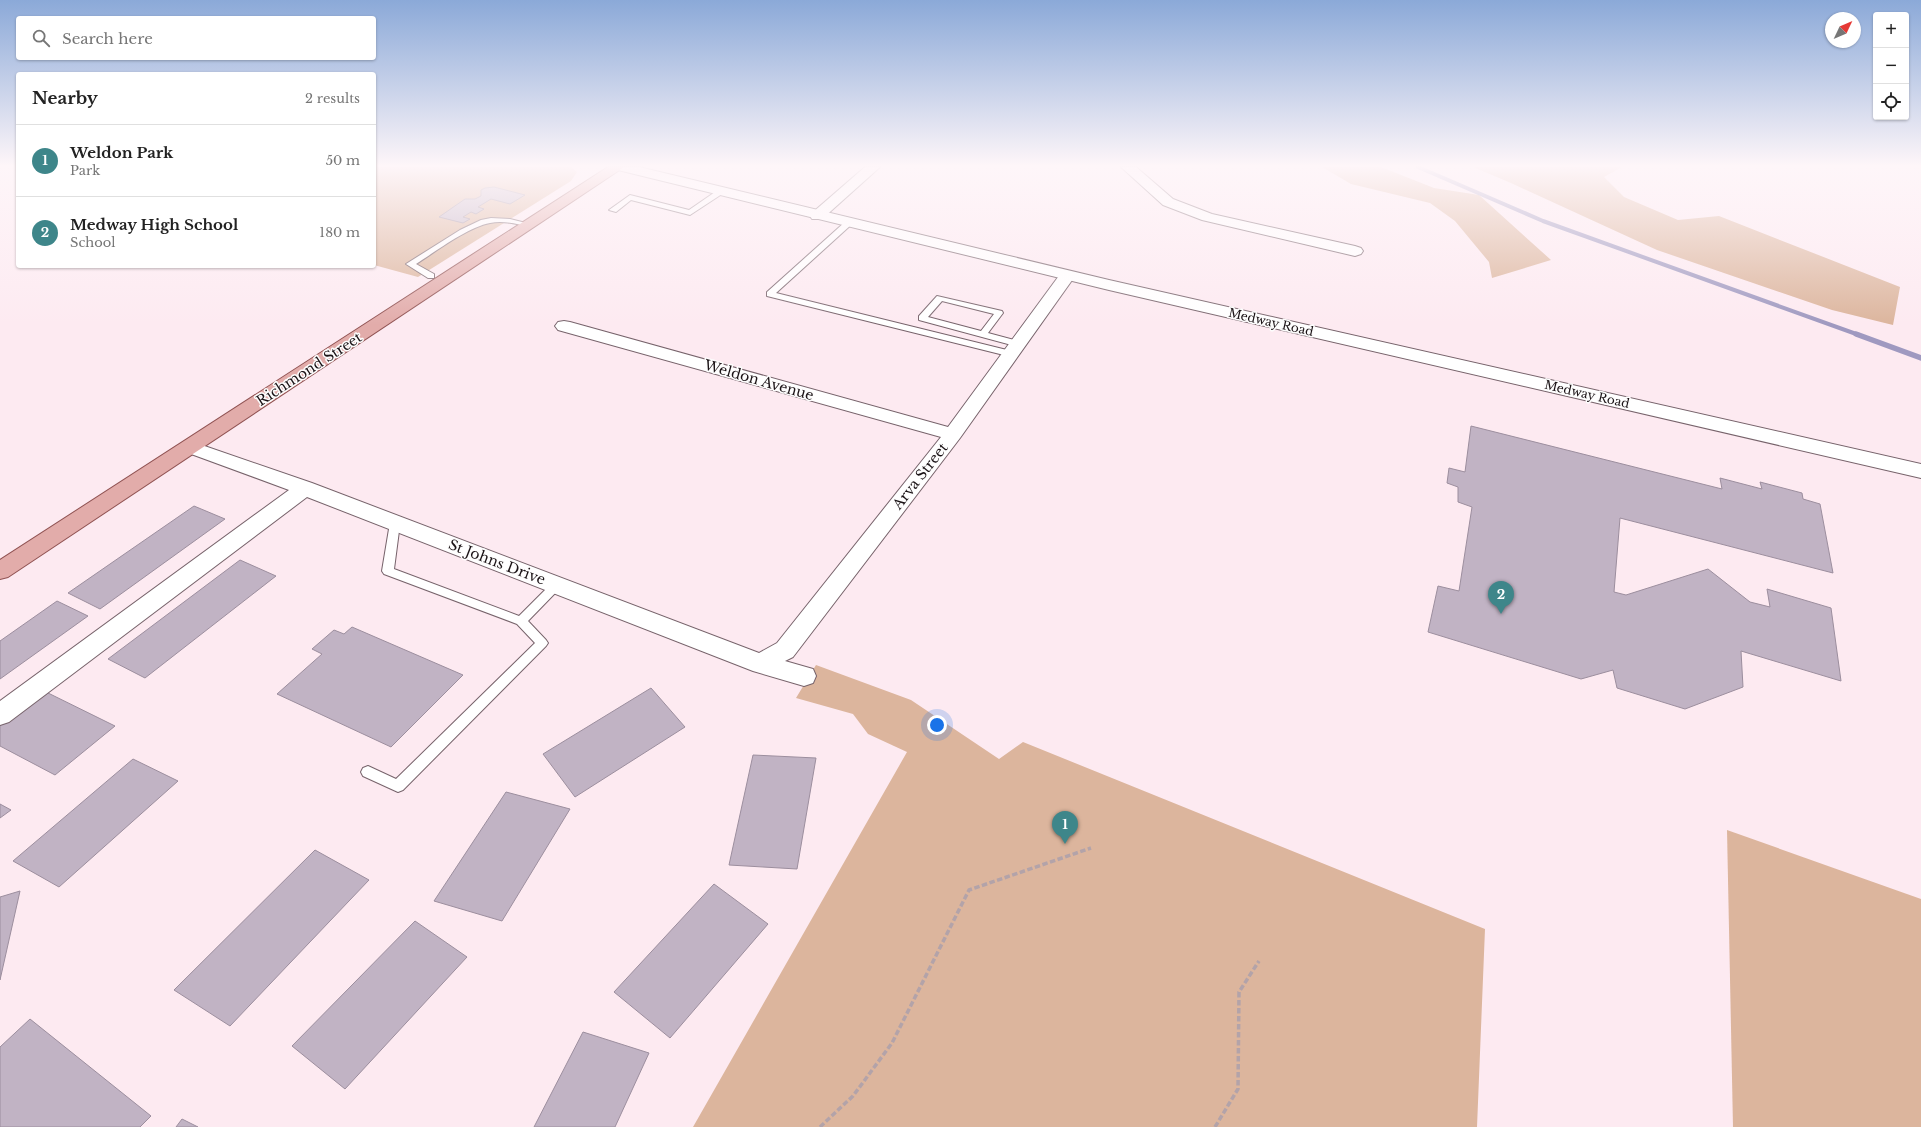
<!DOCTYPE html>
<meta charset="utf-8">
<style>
body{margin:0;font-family:"Libre Baskerville",serif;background:#f6f6f6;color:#222}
.controls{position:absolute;right:12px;top:12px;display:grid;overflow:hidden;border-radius:4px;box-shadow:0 1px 3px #0004}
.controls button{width:36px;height:36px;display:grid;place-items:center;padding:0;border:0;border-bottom:1px solid #e0e0e0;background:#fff;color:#222;font:20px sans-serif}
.compass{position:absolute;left:1825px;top:12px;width:36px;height:36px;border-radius:50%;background:#fff;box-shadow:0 1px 3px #0004;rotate:46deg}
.you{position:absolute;left:937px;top:725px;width:14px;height:14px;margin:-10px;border:3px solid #fff;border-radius:50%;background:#1a73e8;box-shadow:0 0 0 6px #1a73e833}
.badge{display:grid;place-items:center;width:26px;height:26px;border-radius:50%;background:#3e868a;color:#fff;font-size:13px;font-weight:700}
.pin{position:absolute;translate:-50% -33px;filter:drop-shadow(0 1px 2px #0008)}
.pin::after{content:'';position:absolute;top:21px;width:14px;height:12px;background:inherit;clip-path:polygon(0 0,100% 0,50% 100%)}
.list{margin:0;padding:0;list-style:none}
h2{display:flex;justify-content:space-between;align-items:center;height:52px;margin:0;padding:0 16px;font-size:17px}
h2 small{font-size:13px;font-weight:400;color:#767676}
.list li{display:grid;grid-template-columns:26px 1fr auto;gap:12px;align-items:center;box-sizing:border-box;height:72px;padding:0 16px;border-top:1px solid #e0e0e0}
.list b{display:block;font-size:15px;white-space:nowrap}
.list p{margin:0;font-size:13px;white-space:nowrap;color:#767676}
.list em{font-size:13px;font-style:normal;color:#767676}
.icon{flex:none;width:22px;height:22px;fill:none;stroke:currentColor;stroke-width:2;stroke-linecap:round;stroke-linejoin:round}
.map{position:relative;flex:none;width:1921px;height:1127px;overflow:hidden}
.search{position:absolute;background:#fff;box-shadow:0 1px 3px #0004;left:16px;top:16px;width:360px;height:44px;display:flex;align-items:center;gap:10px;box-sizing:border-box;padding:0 14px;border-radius:4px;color:#767676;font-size:15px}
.panel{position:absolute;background:#fff;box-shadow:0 1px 3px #0004;left:16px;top:72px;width:360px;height:196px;border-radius:4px}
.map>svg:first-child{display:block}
.green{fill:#dcb59d}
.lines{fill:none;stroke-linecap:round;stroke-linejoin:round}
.stream-far1{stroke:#9f99c0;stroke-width:4}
.stream{stroke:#9f99c0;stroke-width:5.5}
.building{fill:#c1b3c4;stroke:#9c8e9e}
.lane-casing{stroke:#77636b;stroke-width:2}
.street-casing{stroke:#77636b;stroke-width:2}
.secondary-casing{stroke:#77636b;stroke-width:2}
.primary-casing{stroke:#905252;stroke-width:2}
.path{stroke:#b3a3a9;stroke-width:3.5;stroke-dasharray:5.5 2.5;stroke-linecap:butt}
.lane{fill:#fff;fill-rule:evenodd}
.street{fill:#fff;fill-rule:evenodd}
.secondary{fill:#fff;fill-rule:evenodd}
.primary{fill:#e2acaa;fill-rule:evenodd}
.labels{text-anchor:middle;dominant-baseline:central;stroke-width:3;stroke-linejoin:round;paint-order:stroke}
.far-street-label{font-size:12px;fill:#1b1316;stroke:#fdfdfd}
.street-label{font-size:14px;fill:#1b1316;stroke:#fdfdfd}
</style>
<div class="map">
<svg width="1921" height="1127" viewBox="0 0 1921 1127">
<rect width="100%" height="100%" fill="#fdeaf1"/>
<!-- green -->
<g class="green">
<path d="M374 167H571L577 172 571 181 418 277 374 265Z"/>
<path d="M1322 167H1381L1434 188 1479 195 1551 260 1492 278 1489 262 1455 221 1430 203 1351 184Z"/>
<path d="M1473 167H1622L1604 177 1624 197 1678 220 1719 216 1900 287 1893 325 1832 310 1657 250 1511 183Z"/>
<path d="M816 665 911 700 999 759 1023 742 1485 929 1477 1127H693L907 752 868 734 853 714 796 698Z"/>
<path d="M1727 830 1921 899V1127H1733Z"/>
</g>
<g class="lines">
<!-- stream-far1 -->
<path class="stream-far1" d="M1418 167 1543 221 1859 335"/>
<!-- stream -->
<path class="stream" d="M1856 334 1921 358"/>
</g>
<!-- building -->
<g class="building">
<path d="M494 187 525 195 510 204 491 199 478 207 484 209 476 214 471 212 463 217 470 219 463 223 439 217 465 199H475L481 196V190L485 188Z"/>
<path d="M1471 426 1722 489 1720 478 1762 489 1760 482 1802 493 1803 499 1820 504 1833 573 1620 518 1614 592 1626 595 1708 569 1750 602 1770 607 1767 589 1831 608 1841 681 1741 651 1743 687 1685 709 1617 688 1613 670 1581 679 1428 632 1438 586 1459 591 1472 507 1458 502V487L1447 483 1449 468 1465 472Z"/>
<path d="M194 506 225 519 100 609 68 593Z"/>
<path d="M240 560 276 576 145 678 108 659Z"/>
<path d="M57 601 88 616 0 679V641Z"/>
<path d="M352 627 463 675 391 747 277 694 322 654 312 649 334 630 344 634Z"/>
<path d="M651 688 685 727 575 797 543 754Z"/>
<path d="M44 691 115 726 55 775 0 746V724Z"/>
<path d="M753 755 816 758 797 869 729 865Z"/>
<path d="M133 759 178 781 59 887 13 861Z"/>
<path d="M506 792 570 809 502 921 434 901Z"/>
<path d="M0 804 11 810 0 818Z"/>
<path d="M315 850 369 880 230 1026 174 990Z"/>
<path d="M714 884 768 924 670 1038 614 992Z"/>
<path d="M20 891 0 980V897Z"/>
<path d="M415 921 467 957 345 1089 292 1046Z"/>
<path d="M30 1019 151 1116 140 1127H0V1047Z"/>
<path d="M583 1032 649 1053 615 1127H534Z"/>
<path d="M182 1119 198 1127H176Z"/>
</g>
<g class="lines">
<!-- lane casing -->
<g class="lane-casing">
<g id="lane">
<path d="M718 190 725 192 690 215 631 200 616 212 609 210 630 195 689 210Z"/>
<path d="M491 218 510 219 534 225 530 227C517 224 503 220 490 223 468 227 435 252 416 264L434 274V278H428L406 264 460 230 481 220Z"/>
<path d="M845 222 852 224 776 293 1015 352V356L1012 357 767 296V292Z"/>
<path d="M937 296 1002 311 1003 313 988 333 1022 342 1023 344 1019 347 919 320V316ZM942 301 994 314 981 331 928 317Z"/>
<path d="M395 519 400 523 394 569 519 616 553 582H561L563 585 528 621 546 640 548 643 546 646 403 790 398 792 363 776 361 772 363 768 368 766 396 779 535 643 517 624 384 574 382 571 390 523Z"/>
</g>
</g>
<!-- street casing -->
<g class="street-casing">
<g id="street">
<path d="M865 167H880L822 219H812L810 216 812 213Z"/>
<path d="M1121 167H1136L1173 199 1212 214 1355 246 1361 248 1363 251 1361 254 1355 256 1202 220 1163 205Z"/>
<path d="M1067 271 1073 273 1075 276 960 438 793 657 785 661 813 669 816 676 813 683 804 686 753 671 307 497 9 722 0 725V701L289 490 183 451 180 447 183 443 190 441 312 483 759 653 777 643 941 437 558 330 555 326 558 322 564 321 570 322 948 427 1061 273Z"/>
</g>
</g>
<!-- secondary casing -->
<g class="secondary-casing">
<path id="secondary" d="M616 167H639L1109 280 1921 464V478L1109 290 618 170Z"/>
</g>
<!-- primary casing -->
<g class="primary-casing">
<path id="primary" d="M608 167H624L8 577 0 579V560Z"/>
</g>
<!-- path -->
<g class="path">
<path d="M820 1127 853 1096 892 1043 969 890 1091 848"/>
<path d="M1215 1127 1238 1089 1239 992 1259 961"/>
</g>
<!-- lane -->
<use href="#lane" class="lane"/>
<!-- street -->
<use href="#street" class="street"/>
<!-- secondary -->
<use href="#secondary" class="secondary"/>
<!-- primary -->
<use href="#primary" class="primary"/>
</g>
<!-- sky -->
<linearGradient id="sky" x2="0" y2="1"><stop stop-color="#8ba9d8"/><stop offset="0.51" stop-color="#fef6f9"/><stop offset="1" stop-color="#fef6f9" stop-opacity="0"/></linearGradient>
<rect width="1921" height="325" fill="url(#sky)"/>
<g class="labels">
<!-- far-street labels -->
<g class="far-street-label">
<text transform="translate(1271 322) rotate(13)">Medway Road</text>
<text transform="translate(1587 394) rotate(13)">Medway Road</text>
</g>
<!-- street labels -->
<g class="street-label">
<text transform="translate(309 369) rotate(-33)">Richmond Street</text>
<text transform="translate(759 380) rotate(16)">Weldon Avenue</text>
<text transform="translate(920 476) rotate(-52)">Arva Street</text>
<text transform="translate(497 562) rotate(21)">St Johns Drive</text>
</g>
</g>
</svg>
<div class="controls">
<button>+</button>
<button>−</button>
<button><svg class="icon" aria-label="locate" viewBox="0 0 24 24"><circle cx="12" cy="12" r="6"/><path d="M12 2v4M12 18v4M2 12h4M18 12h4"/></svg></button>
</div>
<svg class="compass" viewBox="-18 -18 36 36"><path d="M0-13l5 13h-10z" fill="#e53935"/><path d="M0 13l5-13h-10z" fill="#767676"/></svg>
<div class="you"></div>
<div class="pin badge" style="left:1065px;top:844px">1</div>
<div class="pin badge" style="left:1501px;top:614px">2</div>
<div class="search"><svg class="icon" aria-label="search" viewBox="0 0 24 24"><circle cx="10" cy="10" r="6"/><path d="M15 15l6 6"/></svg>Search here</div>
<section class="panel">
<h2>Nearby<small>2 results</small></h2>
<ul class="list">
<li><span class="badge">1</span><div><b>Weldon Park</b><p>Park</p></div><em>50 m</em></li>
<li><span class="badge">2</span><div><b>Medway High School</b><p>School</p></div><em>180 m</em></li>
</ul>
</section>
</div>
